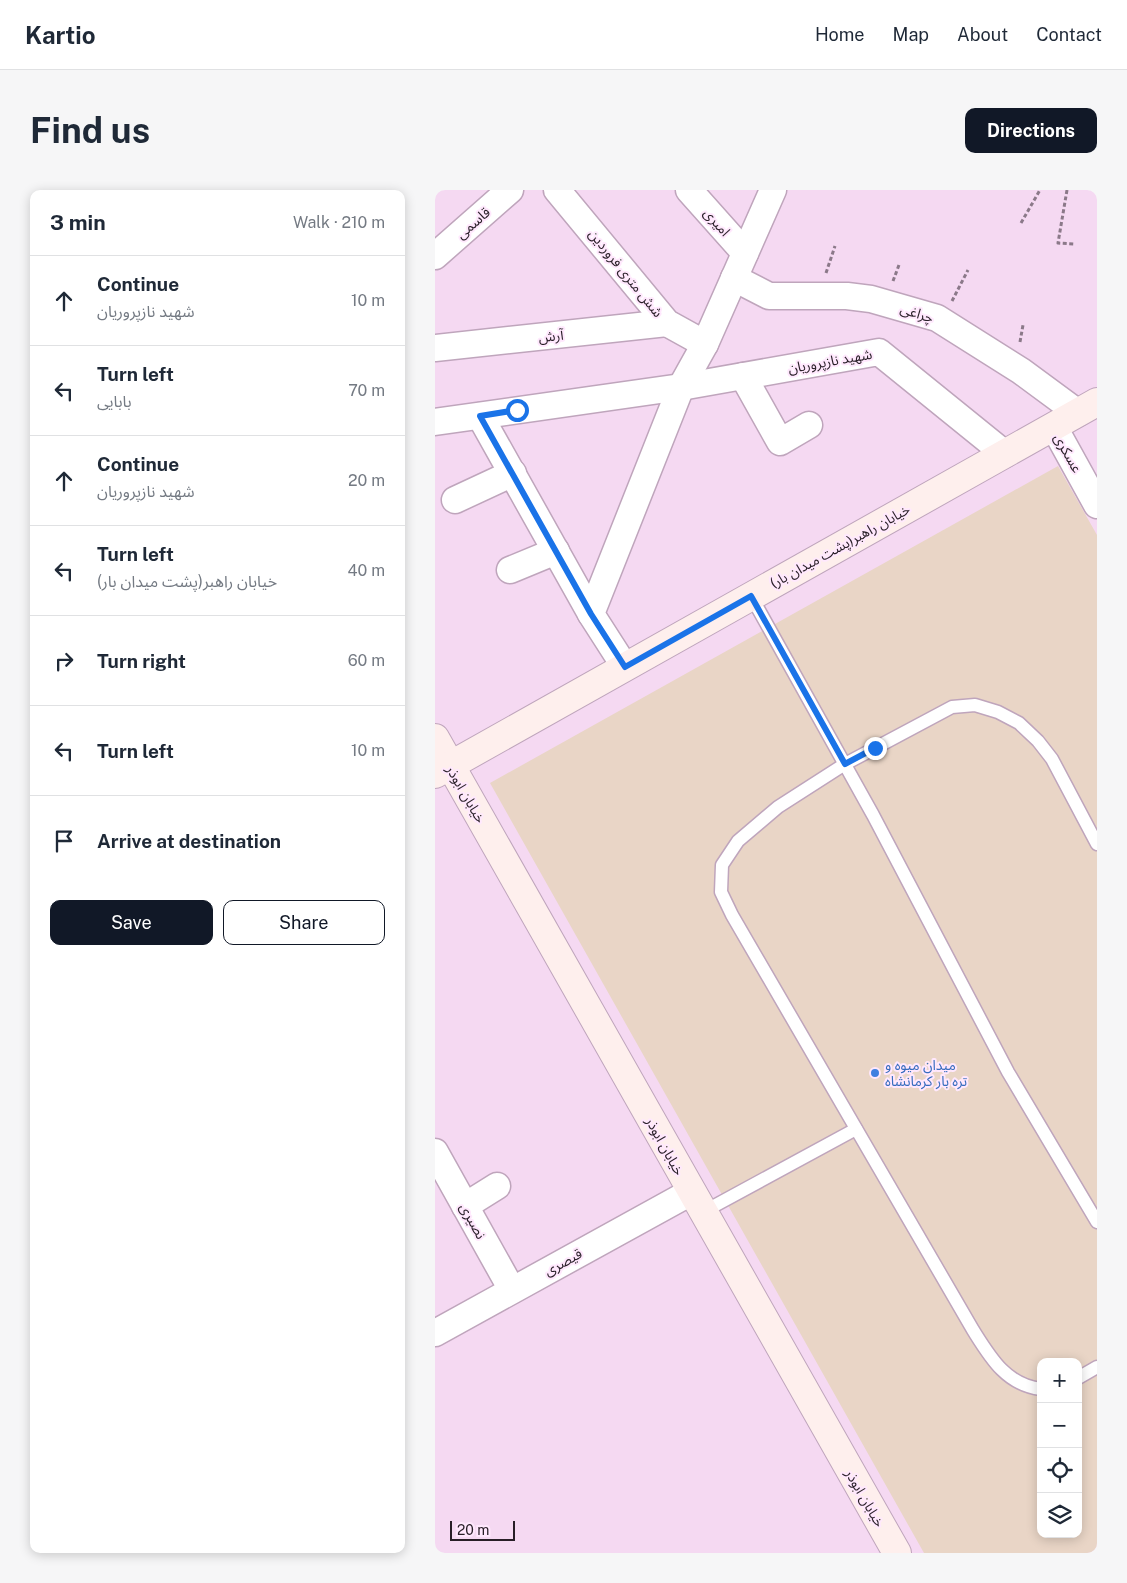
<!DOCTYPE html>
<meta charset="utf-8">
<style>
body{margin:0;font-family:"Public Sans","Noto Sans Arabic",sans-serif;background:#f6f6f7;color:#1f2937}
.controls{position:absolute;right:15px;bottom:15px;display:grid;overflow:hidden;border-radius:10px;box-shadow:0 2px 12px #0003}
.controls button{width:45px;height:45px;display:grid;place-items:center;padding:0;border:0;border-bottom:1px solid #e0e1e3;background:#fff;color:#1f2937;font:25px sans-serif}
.scale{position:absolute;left:15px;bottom:12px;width:65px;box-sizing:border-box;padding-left:5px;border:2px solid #281e27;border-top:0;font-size:14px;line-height:18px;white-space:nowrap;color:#281e27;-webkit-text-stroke:4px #ffe8fd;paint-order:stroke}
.stop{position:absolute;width:15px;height:15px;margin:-11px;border:4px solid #1a73e8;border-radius:50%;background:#fff}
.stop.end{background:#1a73e8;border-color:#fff;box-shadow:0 1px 5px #0008}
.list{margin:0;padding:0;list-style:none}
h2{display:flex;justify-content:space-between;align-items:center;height:65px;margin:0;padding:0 20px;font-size:21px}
h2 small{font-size:16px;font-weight:400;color:#747a83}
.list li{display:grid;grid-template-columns:32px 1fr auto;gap:15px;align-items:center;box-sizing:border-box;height:90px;padding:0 20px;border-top:1px solid #e0e1e3}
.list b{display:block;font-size:19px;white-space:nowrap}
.list p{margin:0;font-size:16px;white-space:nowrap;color:#747a83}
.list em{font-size:16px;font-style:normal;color:#747a83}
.actions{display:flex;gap:10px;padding:15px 20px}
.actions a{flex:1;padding:11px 0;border:1px solid #111827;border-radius:10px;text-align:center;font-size:18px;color:#111827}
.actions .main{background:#111827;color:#fff}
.icon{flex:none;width:28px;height:28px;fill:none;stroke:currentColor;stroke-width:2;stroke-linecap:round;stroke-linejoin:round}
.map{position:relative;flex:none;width:662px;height:1363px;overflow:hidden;border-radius:10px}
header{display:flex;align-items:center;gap:30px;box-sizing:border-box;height:70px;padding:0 25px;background:#fff;border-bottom:1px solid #e0e1e3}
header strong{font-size:24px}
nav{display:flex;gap:28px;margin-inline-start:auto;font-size:18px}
.intro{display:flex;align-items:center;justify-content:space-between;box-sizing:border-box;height:120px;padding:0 30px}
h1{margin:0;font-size:35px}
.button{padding:12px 22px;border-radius:10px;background:#111827;color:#fff;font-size:18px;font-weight:700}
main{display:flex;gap:30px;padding:0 30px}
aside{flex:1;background:#fff;border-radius:10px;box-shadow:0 2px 12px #0003}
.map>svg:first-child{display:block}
.commercial{fill:#e9d5c6;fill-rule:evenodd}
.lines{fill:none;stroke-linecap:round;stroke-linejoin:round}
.lane-casing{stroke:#bfa5bc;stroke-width:15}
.street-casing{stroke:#bfa5bc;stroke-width:29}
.secondary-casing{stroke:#bfa5bc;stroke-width:30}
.path{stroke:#8b7989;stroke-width:3;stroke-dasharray:4 2.5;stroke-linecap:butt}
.lane{stroke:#fff;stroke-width:12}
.street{stroke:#fff;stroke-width:26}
.secondary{stroke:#feefed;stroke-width:28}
.route{stroke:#1a73e8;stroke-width:6}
.shop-dot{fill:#3f7fe0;stroke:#ffe8fd;stroke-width:2}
.labels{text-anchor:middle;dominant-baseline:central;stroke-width:4;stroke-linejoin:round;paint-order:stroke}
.street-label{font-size:14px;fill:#281e27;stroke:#ffe8fd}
.shop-label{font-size:14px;fill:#366cbe;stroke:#ffe8fd;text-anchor:start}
</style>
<header>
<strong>Kartio</strong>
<nav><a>Home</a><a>Map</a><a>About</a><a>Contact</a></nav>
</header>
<div class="intro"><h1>Find us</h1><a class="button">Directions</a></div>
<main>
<aside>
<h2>3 min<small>Walk · 210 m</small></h2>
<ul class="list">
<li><svg class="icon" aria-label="ahead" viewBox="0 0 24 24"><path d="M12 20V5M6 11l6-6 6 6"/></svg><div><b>Continue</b><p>شهید نازپروریان</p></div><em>10 m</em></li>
<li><svg class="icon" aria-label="left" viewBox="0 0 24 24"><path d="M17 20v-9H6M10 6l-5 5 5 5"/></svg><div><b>Turn left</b><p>بابایی</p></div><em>70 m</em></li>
<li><svg class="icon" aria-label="ahead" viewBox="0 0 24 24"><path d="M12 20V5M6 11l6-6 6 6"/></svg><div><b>Continue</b><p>شهید نازپروریان</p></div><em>20 m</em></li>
<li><svg class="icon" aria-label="left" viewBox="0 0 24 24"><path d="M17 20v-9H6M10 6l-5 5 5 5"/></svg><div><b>Turn left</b><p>خیابان راهبر(پشت میدان بار)</p></div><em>40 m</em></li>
<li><svg class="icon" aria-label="right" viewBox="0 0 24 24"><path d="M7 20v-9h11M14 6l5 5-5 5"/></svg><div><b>Turn right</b></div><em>60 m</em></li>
<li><svg class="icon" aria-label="left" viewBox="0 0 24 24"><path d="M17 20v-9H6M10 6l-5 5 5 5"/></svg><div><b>Turn left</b></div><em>10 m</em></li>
<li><svg class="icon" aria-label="arrive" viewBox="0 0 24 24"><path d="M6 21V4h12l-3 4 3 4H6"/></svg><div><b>Arrive at destination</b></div></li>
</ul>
<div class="actions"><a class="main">Save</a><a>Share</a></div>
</aside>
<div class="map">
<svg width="662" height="1363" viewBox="0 0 662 1363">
<rect width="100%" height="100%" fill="#f5d9f2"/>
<!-- commercial -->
<path class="commercial" d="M623 276 662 345V1363H489L55 593ZM606 1172H643V1344H606Z"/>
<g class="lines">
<!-- lane casing -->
<g class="lane-casing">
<g id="lane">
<path d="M316 406 438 625 573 882 662 1032"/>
<path d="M268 1022 421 939"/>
<path d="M643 1188 662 1177"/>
<path d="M606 1199C571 1195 555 1167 538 1140L297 725 286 702 287 675 303 651 343 617 410 574 517 517 540 515 563 522 584 533 603 551 617 569 662 654"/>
</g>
</g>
<!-- street casing -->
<g class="street-casing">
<g id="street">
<path d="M122 0 232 133 270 154"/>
<path d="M254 0 310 63"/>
<path d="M0 66 75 0"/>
<path d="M299 88 334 106H412L436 109 502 128 586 181 643 223"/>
<path d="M0 158 232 133"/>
<path d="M308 186 345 252 374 235"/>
<path d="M45 226 156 424"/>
<path d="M0 232 246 197 444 162 570 264"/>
<path d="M619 237 662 315"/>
<path d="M20 310 78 283"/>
<path d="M75 380 121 361"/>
<path d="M190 477 156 424 246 197 270 154 338 0"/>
<path d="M0 962 77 1100"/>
<path d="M30 1016 62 996"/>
<path d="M0 1143 256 1002"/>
</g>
</g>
<!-- secondary casing -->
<g class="secondary-casing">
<g id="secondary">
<path d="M0 548 462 1363"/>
<path d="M0 584 662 212"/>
</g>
</g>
<!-- path -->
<g class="path">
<path d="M632 0 623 53 639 54"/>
<path d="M586 33 605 0"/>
<path d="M391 83 400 56"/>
<path d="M458 91 464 75"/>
<path d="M517 111 533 80"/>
<path d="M585 152 588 135"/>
</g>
<!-- lane -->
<use href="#lane" class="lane"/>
<!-- street -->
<use href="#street" class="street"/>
<!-- secondary -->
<use href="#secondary" class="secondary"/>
</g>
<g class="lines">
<!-- route -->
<path class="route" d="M82 220 45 226 156 424 190 477 316 406 410 574 440 558"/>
</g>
<!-- markers -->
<circle class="shop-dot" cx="440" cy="883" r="5"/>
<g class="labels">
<!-- street labels -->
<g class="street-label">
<text transform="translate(282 32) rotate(49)">امیری</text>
<text transform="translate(38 33) rotate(-41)">قاسمی</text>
<text transform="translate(191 83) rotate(51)">شش متری فروردین</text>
<text transform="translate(482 123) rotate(18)">چراغی</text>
<text transform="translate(116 146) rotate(-6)">آرش</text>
<text transform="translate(395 171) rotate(-10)">شهید نازپروریان</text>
<text transform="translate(633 263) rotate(61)">عسکری</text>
<text transform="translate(405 356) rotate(-29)">خیابان راهبر(پشت میدان بار)</text>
<text transform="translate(31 604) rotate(60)">خیابان ابوذر</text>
<text transform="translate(230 956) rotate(61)">خیابان ابوذر</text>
<text transform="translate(38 1031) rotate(61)">نصیری</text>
<text transform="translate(128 1072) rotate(-29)">قیصری</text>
<text transform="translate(430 1308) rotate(60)">خیابان ابوذر</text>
</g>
<!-- shop labels -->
<g class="shop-label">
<text x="450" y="875">میدان میوه و<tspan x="450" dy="16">تره بار کرمانشاه</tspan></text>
</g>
</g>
</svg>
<div class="controls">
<button>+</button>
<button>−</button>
<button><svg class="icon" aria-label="locate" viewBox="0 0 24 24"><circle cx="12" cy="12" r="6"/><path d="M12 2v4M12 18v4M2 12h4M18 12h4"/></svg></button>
<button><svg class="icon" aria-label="layers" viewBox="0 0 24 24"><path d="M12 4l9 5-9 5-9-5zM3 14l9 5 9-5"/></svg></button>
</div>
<div class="scale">20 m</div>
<div class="stop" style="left:82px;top:220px"></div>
<div class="stop end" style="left:440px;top:558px"></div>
</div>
</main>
